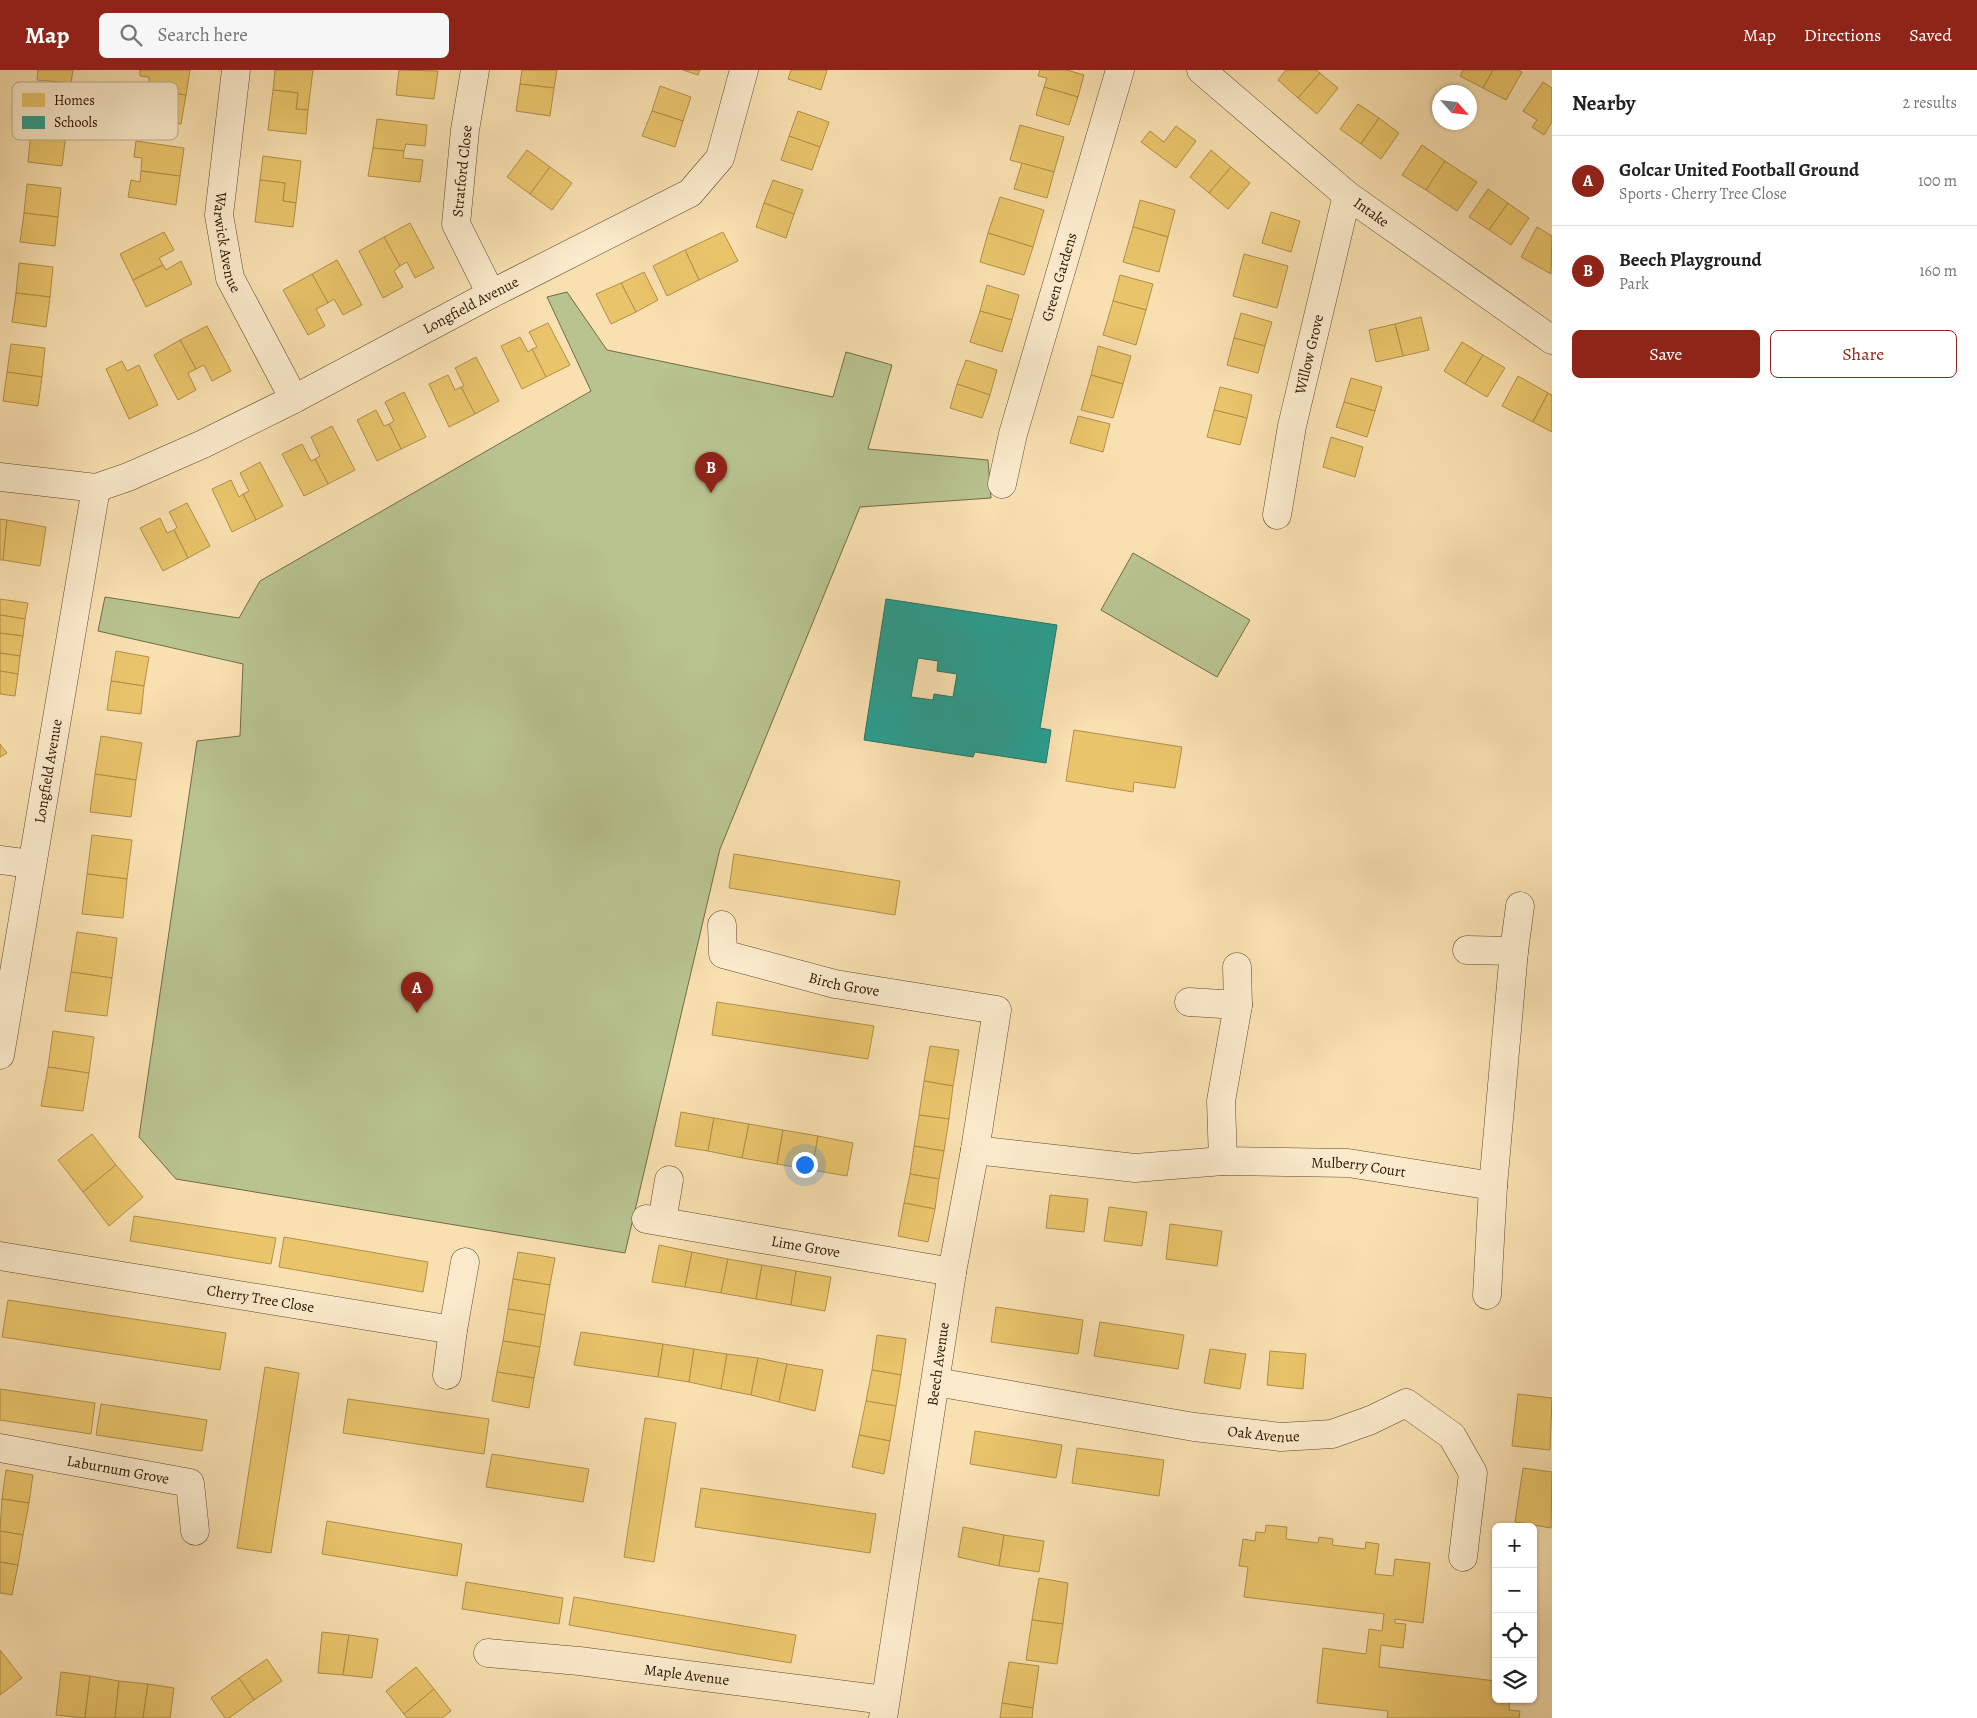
<!DOCTYPE html>
<meta charset="utf-8">
<style>
body{margin:0;font-family:Alegreya,serif;background:#f6f6f6;color:#222}
.controls{position:absolute;right:15px;bottom:15px;display:grid;overflow:hidden;border-radius:8px;box-shadow:0 1px 4px #0004}
.controls button{width:45px;height:45px;display:grid;place-items:center;padding:0;border:0;border-bottom:1px solid #e0e0e0;background:#fff;color:#222;font:25px sans-serif}
.compass{position:absolute;left:1432px;top:15px;width:45px;height:45px;border-radius:50%;background:#fff;box-shadow:0 1px 4px #0004;rotate:117deg}
.you{position:absolute;left:804px;top:1094px;width:18px;height:18px;margin:-12px;border:4px solid #fff;border-radius:50%;background:#1a73e8;box-shadow:0 0 0 8px #1a73e833}
.badge{display:grid;place-items:center;width:32px;height:32px;border-radius:50%;background:#8f2418;color:#fff;font-size:16px;font-weight:700}
.pin{position:absolute;translate:-50% -41px;filter:drop-shadow(0 1px 2px #0008)}
.pin::after{content:'';position:absolute;top:26px;width:18px;height:15px;background:inherit;clip-path:polygon(0 0,100% 0,50% 100%)}
.list{margin:0;padding:0;list-style:none}
h2{display:flex;justify-content:space-between;align-items:center;height:65px;margin:0;padding:0 20px;font-size:21px}
h2 small{font-size:16px;font-weight:400;color:#767676}
.list li{display:grid;grid-template-columns:32px 1fr auto;gap:15px;align-items:center;box-sizing:border-box;height:90px;padding:0 20px;border-top:1px solid #e0e0e0}
.list b{display:block;font-size:19px;white-space:nowrap}
.list p{margin:0;font-size:16px;white-space:nowrap;color:#767676}
.list em{font-size:16px;font-style:normal;color:#767676}
.actions{display:flex;gap:10px;padding:15px 20px}
.actions a{flex:1;padding:11px 0;border:1px solid #8f2418;border-radius:8px;text-align:center;font-size:18px;color:#8f2418}
.actions .main{background:#8f2418;color:#fff}
.icon{flex:none;width:28px;height:28px;fill:none;stroke:currentColor;stroke-width:2;stroke-linecap:round;stroke-linejoin:round}
.map{position:relative;flex:none;width:1552px;height:1648px;overflow:hidden}
header{display:flex;align-items:center;gap:30px;box-sizing:border-box;height:70px;padding:0 25px;background:#8f2418;color:#fff}
header strong{font-size:24px}
nav{display:flex;gap:28px;margin-inline-start:auto;font-size:18px}
.search{width:350px;height:45px;background:#f6f6f6;display:flex;align-items:center;gap:12px;box-sizing:border-box;padding:0 18px;border-radius:8px;color:#767676;font-size:19px}
main{display:flex}
aside{flex:1;background:#fff}
.map>svg:first-child{display:block}
.green{fill:#b8c390;stroke:#726a49}
.homes{fill:#e9c46a;stroke:#b08f4b}
.schools{fill:#2a9d8f;stroke:#2b7365;fill-rule:evenodd}
.lines{fill:none;stroke-linecap:round;stroke-linejoin:round}
.street-casing{stroke:#5f462e;stroke-width:29}
.street{stroke:#fbebcc;stroke-width:28}
.labels{text-anchor:middle;dominant-baseline:central;stroke-width:5;stroke-linejoin:round;paint-order:stroke}
.street-label{font-size:15px;fill:#2c1202;stroke:#fbebcc}
.key{fill:#fbebcc;stroke:#bdaa8f;stroke-width:1}
.key-label{font-size:14px;fill:#2c1202}
</style>
<header>
<strong>Map</strong>
<div class="search"><svg class="icon" aria-label="search" viewBox="0 0 24 24"><circle cx="10" cy="10" r="6"/><path d="M15 15l6 6"/></svg>Search here</div>
<nav><a>Map</a><a>Directions</a><a>Saved</a></nav>
</header>
<main>
<div class="map">
<svg width="1552" height="1648" viewBox="0 0 1552 1648">
<rect width="100%" height="100%" fill="#f9e0b0"/>
<filter id="stains"><feTurbulence type="fractalNoise" baseFrequency=".004" numOctaves="4"/><feColorMatrix values="0 0 0 0 .2 0 0 0 0 .09 0 0 0 0 .02 0 0 0 .5 -.17"/></filter>
<radialGradient id="worn" r=".72"><stop offset=".6" stop-color="#630" stop-opacity="0"/><stop offset="1" stop-color="#630" stop-opacity=".3"/></radialGradient>
<!-- green -->
<g class="green">
<path d="M567 222 607 280 833 327 846 282 892 295 868 379 988 390 991 428 860 437 720 779 625 1183 176 1109 139 1067 197 671 240 666 243 594 98 561 105 527 239 548 260 511 591 321 547 227Z"/>
<path d="M1133 483 1250 550 1217 607 1101 540Z"/>
</g>
<!-- homes -->
<g class="homes">
<path d="M38 0H73L71 13 37 10Z"/>
<path d="M140 0H190L186 25 149 20V7L140 6Z"/>
<path d="M275 0H313L308 40 296 39 298 23 273 20Z"/>
<path d="M399 0 438 1 434 29 396 25Z"/>
<path d="M522 0H557L554 18 520 14Z"/>
<path d="M683 0H700L698 5Z"/>
<path d="M791 0H827L821 20 788 9Z"/>
<path d="M1040 0H1067L1084 5 1078 27 1044 17 1047 8 1038 6Z"/>
<path d="M1286 0H1316L1320 3 1298 28 1278 10Z"/>
<path d="M1463 0H1493L1483 18 1460 6Z"/>
<path d="M1493 0H1518L1522 2 1506 30 1483 18Z"/>
<path d="M1320 3 1338 18 1317 44 1298 28Z"/>
<path d="M1543 12 1552 18V52L1544 65 1532 57 1537 50 1523 41Z"/>
<path d="M520 14 554 18 550 46 516 41Z"/>
<path d="M660 16 691 27 683 51 652 41Z"/>
<path d="M1044 17 1078 27 1069 55 1036 45Z"/>
<path d="M149 20 186 25 181 54 134 46 137 29 146 31Z"/>
<path d="M273 20 298 23 296 39 308 40 306 64 268 60Z"/>
<path d="M1358 34 1379 48 1361 74 1340 59Z"/>
<path d="M652 41 683 51 675 77 642 66Z"/>
<path d="M798 41 829 52 820 77 789 66Z"/>
<path d="M1379 48 1399 63 1381 89 1361 74Z"/>
<path d="M377 49 427 55 425 76 406 74 404 81 373 78Z"/>
<path d="M1020 55 1064 67 1054 102 1010 90Z"/>
<path d="M1176 56 1196 71 1176 98 1141 72 1150 61 1164 72Z"/>
<path d="M31 60 66 64 62 96 28 92Z"/>
<path d="M789 66 820 77 812 100 781 90Z"/>
<path d="M136 71 184 78 180 106 141 101 142 88 134 87Z"/>
<path d="M1422 75 1445 91 1426 120 1402 105Z"/>
<path d="M373 78 404 81 403 88 423 90 420 112 368 106Z"/>
<path d="M527 80 550 97 530 124 507 107Z"/>
<path d="M1211 80 1231 97 1209 123 1190 107Z"/>
<path d="M263 86 301 91 296 133 283 131 285 113 260 110Z"/>
<path d="M1445 91 1477 112 1457 141 1426 120Z"/>
<path d="M1022 93 1054 102 1047 128 1014 119Z"/>
<path d="M550 97 572 113 552 140 530 124Z"/>
<path d="M1231 97 1250 113 1228 139 1209 123Z"/>
<path d="M141 101 180 106 176 135 128 127 131 110 140 112Z"/>
<path d="M260 110 285 113 283 131 296 133 293 157 255 152Z"/>
<path d="M773 110 803 120 794 144 764 133Z"/>
<path d="M27 114 61 118 58 147 24 143Z"/>
<path d="M1488 119 1508 133 1489 160 1469 147Z"/>
<path d="M1000 127 1044 140 1033 177 988 163Z"/>
<path d="M1140 130 1175 140 1168 167 1133 157Z"/>
<path d="M764 133 794 144 786 168 756 157Z"/>
<path d="M1508 133 1529 148 1511 175 1489 160Z"/>
<path d="M1271 142 1300 151 1291 182 1262 173Z"/>
<path d="M24 143 58 147 55 176 20 172Z"/>
<path d="M410 153 434 198 415 208 407 192 400 196 384 167Z"/>
<path d="M1133 157 1168 167 1159 202 1123 192Z"/>
<path d="M1537 157 1552 166 1551 204 1521 187Z"/>
<path d="M164 162 174 180 159 188 163 195 133 210 120 184Z"/>
<path d="M723 162 738 191 699 210 685 180Z"/>
<path d="M988 163 1033 177 1024 205 980 192Z"/>
<path d="M384 167 400 196 394 201 403 217 383 228 359 181Z"/>
<path d="M685 180 699 210 667 226 653 196Z"/>
<path d="M1244 184 1288 196 1277 238 1233 226Z"/>
<path d="M337 190 362 235 343 245 334 229 328 233 312 204Z"/>
<path d="M181 191 192 214 146 237 133 210 163 195 166 200Z"/>
<path d="M19 193 53 197 50 227 16 223Z"/>
<path d="M644 202 658 230 636 242 621 213Z"/>
<path d="M312 204 328 233 316 239 325 256 308 265 283 220Z"/>
<path d="M1120 205 1153 214 1146 240 1113 231Z"/>
<path d="M621 213 636 242 611 254 596 224Z"/>
<path d="M987 215 1019 225 1012 250 980 241Z"/>
<path d="M16 223 50 227 46 257 12 252Z"/>
<path d="M1113 231 1146 240 1136 275 1103 265Z"/>
<path d="M980 241 1012 250 1002 282 970 272Z"/>
<path d="M1241 243 1272 252 1265 276 1234 268Z"/>
<path d="M1421 247 1429 280 1403 286 1395 254Z"/>
<path d="M548 253 570 295 546 307 532 279 537 277 529 262Z"/>
<path d="M1395 254 1403 286 1376 292 1369 260Z"/>
<path d="M207 256 231 301 212 311 204 295 196 299 180 270Z"/>
<path d="M520 267 528 282 532 279 546 307 522 319 501 276Z"/>
<path d="M1234 268 1265 276 1258 303 1227 295Z"/>
<path d="M180 270 196 299 188 303 196 320 178 330 154 285Z"/>
<path d="M1462 272 1483 285 1465 314 1444 301Z"/>
<path d="M11 274 45 278 42 307 7 302Z"/>
<path d="M1098 276 1131 286 1123 314 1091 305Z"/>
<path d="M1483 285 1505 298 1487 327 1465 314Z"/>
<path d="M476 287 499 331 475 344 461 317 464 316 455 298Z"/>
<path d="M966 290 997 300 990 325 957 314Z"/>
<path d="M122 291 127 301 139 295 158 335 129 349 106 299Z"/>
<path d="M7 302 42 307 38 336 3 331Z"/>
<path d="M448 305 455 320 461 317 475 344 449 357 429 314Z"/>
<path d="M1091 305 1123 314 1113 348 1081 340Z"/>
<path d="M1518 306 1548 323 1533 352 1502 336Z"/>
<path d="M1351 308 1382 317 1375 341 1344 332Z"/>
<path d="M957 314 990 325 982 348 950 338Z"/>
<path d="M1220 317 1252 325 1247 348 1214 340Z"/>
<path d="M404 322 426 367 401 379 389 354 394 351 385 332Z"/>
<path d="M1548 323 1552 325V362L1533 352Z"/>
<path d="M1344 332 1375 341 1367 367 1336 357Z"/>
<path d="M376 340 384 356 389 354 401 379 377 391 357 350Z"/>
<path d="M1214 340 1247 348 1240 375 1207 367Z"/>
<path d="M1078 346 1110 354 1103 382 1070 373Z"/>
<path d="M332 356 355 400 328 414 315 389 320 386 311 367Z"/>
<path d="M1331 367 1363 377 1355 407 1323 397Z"/>
<path d="M302 374 311 391 315 389 328 414 304 426 282 384Z"/>
<path d="M260 392 283 436 256 450 243 424 249 421 240 403Z"/>
<path d="M231 410 239 427 243 424 256 450 232 462 212 419Z"/>
<path d="M187 433 210 476 188 488 174 460 177 457 169 442Z"/>
<path d="M160 448 167 463 174 460 188 488 163 501 140 458Z"/>
<path d="M0 449 7 450 3 490H0Z"/>
<path d="M7 450 46 457 40 496 3 490Z"/>
<path d="M0 529 28 533 25 549 0 545Z"/>
<path d="M0 545 25 549 23 566 0 563Z"/>
<path d="M0 563 23 566 20 586 0 583Z"/>
<path d="M116 581 149 587 144 616 111 611Z"/>
<path d="M0 583 20 586 18 604 0 601Z"/>
<path d="M0 601 18 604 15 626 0 624Z"/>
<path d="M111 611 144 616 141 644 107 640Z"/>
<path d="M1074 660 1182 677 1175 718 1134 712 1133 722 1066 711Z"/>
<path d="M101 666 142 673 136 710 95 704Z"/>
<path d="M0 674 7 683 0 687Z"/>
<path d="M95 704 136 710 131 747 90 742Z"/>
<path d="M92 765 132 770 127 809 87 804Z"/>
<path d="M734 784 900 811 895 845 729 818Z"/>
<path d="M87 804 127 809 123 848 82 844Z"/>
<path d="M77 862 117 868 112 908 71 902Z"/>
<path d="M71 902 112 908 107 946 65 941Z"/>
<path d="M717 932 874 956 868 989 712 965Z"/>
<path d="M53 961 94 967 89 1003 48 997Z"/>
<path d="M930 976 959 980 953 1016 924 1011Z"/>
<path d="M48 997 89 1003 83 1041 41 1036Z"/>
<path d="M924 1011 953 1016 949 1049 919 1045Z"/>
<path d="M681 1042 714 1048 708 1081 675 1076Z"/>
<path d="M919 1045 949 1049 944 1081 914 1076Z"/>
<path d="M714 1048 749 1054 742 1088 708 1081Z"/>
<path d="M749 1054 783 1060 777 1094 742 1088Z"/>
<path d="M783 1060 818 1066 812 1100 777 1094Z"/>
<path d="M92 1064 116 1095 83 1122 58 1090Z"/>
<path d="M818 1066 853 1073 847 1106 812 1100Z"/>
<path d="M914 1076 944 1081 939 1109 910 1104Z"/>
<path d="M116 1095 143 1127 109 1156 83 1122Z"/>
<path d="M910 1104 939 1109 935 1139 904 1133Z"/>
<path d="M1050 1125 1088 1129 1084 1162 1046 1158Z"/>
<path d="M904 1133 935 1139 928 1172 898 1166Z"/>
<path d="M1109 1137 1147 1142 1142 1176 1104 1171Z"/>
<path d="M134 1146 276 1168 271 1194 130 1171Z"/>
<path d="M1170 1154 1222 1161 1217 1196 1166 1189Z"/>
<path d="M284 1167 428 1192 423 1222 279 1197Z"/>
<path d="M659 1175 692 1182 685 1217 652 1212Z"/>
<path d="M518 1182 555 1188 550 1215 513 1209Z"/>
<path d="M692 1182 728 1189 721 1223 685 1217Z"/>
<path d="M728 1189 762 1195 756 1229 721 1223Z"/>
<path d="M762 1195 796 1201 791 1235 756 1229Z"/>
<path d="M796 1201 831 1207 825 1241 791 1235Z"/>
<path d="M513 1209 550 1215 545 1245 508 1239Z"/>
<path d="M8 1230 226 1263 220 1300 2 1267Z"/>
<path d="M996 1237 1083 1250 1078 1284 991 1272Z"/>
<path d="M508 1239 545 1245 540 1277 503 1271Z"/>
<path d="M1100 1252 1184 1265 1178 1299 1094 1286Z"/>
<path d="M581 1262 663 1274 658 1307 574 1295Z"/>
<path d="M877 1265 906 1269 901 1305 872 1300Z"/>
<path d="M503 1271 540 1277 534 1308 497 1302Z"/>
<path d="M663 1274 694 1279 689 1312 658 1307Z"/>
<path d="M694 1279 727 1284 721 1319 689 1312Z"/>
<path d="M1210 1279 1246 1284 1240 1319 1204 1313Z"/>
<path d="M1270 1281 1306 1284 1303 1319 1267 1315Z"/>
<path d="M727 1284 758 1288 751 1325 721 1319Z"/>
<path d="M758 1288 787 1294 779 1332 751 1325Z"/>
<path d="M787 1294 823 1300 815 1341 779 1332Z"/>
<path d="M265 1297 299 1303 271 1483 237 1478Z"/>
<path d="M872 1300 901 1305 896 1336 866 1331Z"/>
<path d="M497 1302 534 1308 529 1338 492 1331Z"/>
<path d="M0 1319 95 1333 91 1364 0 1350Z"/>
<path d="M1518 1324 1552 1328 1550 1380 1512 1376Z"/>
<path d="M348 1329 489 1349 484 1384 343 1363Z"/>
<path d="M866 1331 896 1336 890 1371 859 1365Z"/>
<path d="M101 1334 207 1350 202 1381 96 1365Z"/>
<path d="M645 1348 676 1353 654 1492 624 1487Z"/>
<path d="M975 1361 1062 1375 1056 1408 970 1394Z"/>
<path d="M859 1365 890 1371 884 1404 852 1397Z"/>
<path d="M1077 1378 1164 1390 1159 1426 1072 1413Z"/>
<path d="M492 1384 589 1399 583 1432 486 1417Z"/>
<path d="M1523 1398 1552 1402 1551 1458 1515 1452Z"/>
<path d="M6 1400 33 1405 29 1433 2 1429Z"/>
<path d="M701 1418 876 1444 870 1483 695 1457Z"/>
<path d="M2 1429 29 1433 23 1465 0 1461Z"/>
<path d="M327 1451 462 1474 457 1506 322 1484Z"/>
<path d="M1266 1455 1287 1457 1286 1469 1318 1473 1319 1467 1333 1469 1332 1475 1365 1479 1366 1472 1379 1474 1375 1504 1393 1506 1395 1489 1430 1493 1423 1553 1395 1549V1553L1406 1554 1403 1578 1381 1575 1379 1597 1496 1611V1629H1510L1509 1640 1520 1641 1519 1648H1387L1388 1641 1317 1633 1323 1578 1366 1584 1369 1559 1382 1561 1384 1544 1244 1527 1248 1497 1239 1496 1243 1469 1255 1471 1256 1462 1265 1463Z"/>
<path d="M963 1457 1004 1465 999 1496 958 1487Z"/>
<path d="M0 1461 23 1465 18 1495 0 1492Z"/>
<path d="M1004 1465 1044 1471 1039 1502 999 1496Z"/>
<path d="M0 1492 18 1495 12 1525 0 1523Z"/>
<path d="M1039 1508 1068 1513 1063 1554 1032 1550Z"/>
<path d="M466 1512 563 1528 559 1554 462 1539Z"/>
<path d="M574 1527 796 1565 791 1593 569 1555Z"/>
<path d="M1032 1550 1063 1554 1057 1594 1026 1590Z"/>
<path d="M322 1562 349 1565 343 1605 318 1603Z"/>
<path d="M349 1565 378 1569 372 1608 343 1605Z"/>
<path d="M0 1580 22 1608 0 1625Z"/>
<path d="M267 1589 282 1611 254 1630 239 1608Z"/>
<path d="M1009 1592 1039 1596 1033 1638 1002 1633Z"/>
<path d="M416 1597 434 1619 404 1644 386 1621Z"/>
<path d="M61 1602 90 1606 85 1648 56 1645Z"/>
<path d="M90 1606 119 1611 115 1648H85Z"/>
<path d="M239 1608 254 1630 229 1648H225L211 1628Z"/>
<path d="M119 1611 148 1614 143 1648H115Z"/>
<path d="M148 1614 174 1618 170 1648H143Z"/>
<path d="M434 1619 451 1641 442 1648H407L404 1644Z"/>
<path d="M1002 1633 1033 1638 1032 1648H1000Z"/>
</g>
<!-- schools -->
<path class="schools" d="M886 529 1057 555 1040 658 1051 660 1046 693 975 682 973 687 864 670ZM918 588 938 591 937 601 957 604 953 627 934 624 933 630 911 627Z"/>
<g class="lines">
<!-- street casing -->
<g class="street-casing">
<g id="street">
<path id="s1" d="M236 0 219 145 230 208 294 329"/>
<path d="M475 0 465 60 456 154 491 224"/>
<path id="s2" d="M1201 0 1347 125 1552 270"/>
<path id="s3" d="M0 407 96 418 128 407 203 374 294 329 491 224 690 123 720 88 744 0"/>
<path id="s4" d="M1002 414 1013 364 1120 0"/>
<path id="s5" d="M1277 445 1292 356 1347 125"/>
<path d="M0 790 31 794"/>
<path id="s6" d="M722 855 723 884 835 914 997 940 975 1080 952 1202 883 1648"/>
<path d="M1467 880 1514 881"/>
<path d="M1189 932 1238 935"/>
<path id="s7" d="M0 985 96 418"/>
<path id="s8" d="M975 1080 1135 1098 1223 1091 1348 1093 1493 1116 1514 881 1520 836"/>
<path d="M1223 1091 1221 1031 1238 935 1237 897"/>
<path id="s9" d="M646 1149 952 1202"/>
<path d="M662 1151 669 1110"/>
<path id="s10" d="M0 1186 453 1260 465 1192"/>
<path d="M1487 1225 1493 1116"/>
<path d="M447 1305 453 1260"/>
<path id="s11" d="M936 1312 1194 1357 1281 1367 1332 1364 1371 1350 1406 1333 1452 1366 1473 1403 1463 1487"/>
<path id="s12" d="M0 1378 190 1413 195 1461"/>
<path id="s13" d="M488 1583 579 1591 885 1630"/>
</g>
</g>
<!-- street -->
<use href="#street" class="street"/>
</g>
<g class="labels">
<!-- street labels -->
<g class="street-label">
<text transform="translate(462 101) rotate(-84)">Stratford Close</text>
<text stroke="none"><textPath href="#s2" startOffset="222">Intake</textPath></text>
<text stroke="none"><textPath href="#s1" startOffset="174">Warwick Avenue</textPath></text>
<text stroke="none"><textPath href="#s4" startOffset="215">Green Gardens</textPath></text>
<text stroke="none"><textPath href="#s3" startOffset="514">Longfield Avenue</textPath></text>
<text stroke="none"><textPath href="#s5" startOffset="164">Willow Grove</textPath></text>
<text stroke="none"><textPath href="#s7" startOffset="288">Longfield Avenue</textPath></text>
<text stroke="none"><textPath href="#s6" startOffset="154">Birch Grove</textPath></text>
<text stroke="none"><textPath href="#s8" startOffset="385">Mulberry Court</textPath></text>
<text stroke="none"><textPath href="#s9" startOffset="162">Lime Grove</textPath></text>
<text stroke="none"><textPath href="#s10" startOffset="264">Cherry Tree Close</textPath></text>
<text transform="translate(938 1294) rotate(-82)">Beech Avenue</text>
<text stroke="none"><textPath href="#s11" startOffset="332">Oak Avenue</textPath></text>
<text stroke="none"><textPath href="#s12" startOffset="120">Laburnum Grove</textPath></text>
<text stroke="none"><textPath href="#s13" startOffset="200">Maple Avenue</textPath></text>
</g>
</g>
<!-- legend -->
<rect x="12" y="12" width="166" height="58" rx="8" class="key"/>
<rect x="22" y="23" width="23" height="14" fill="#e9c46a"/>
<rect x="22" y="46" width="23" height="13" fill="#2a9d8f"/>
<g class="key-label">
<text x="54" y="35">Homes</text>
<text x="54" y="57">Schools</text>
</g>
<rect width="100%" height="100%" filter="url(#stains)"/>
<rect width="100%" height="100%" fill="url(#worn)"/>
</svg>
<div class="controls">
<button>+</button>
<button>−</button>
<button><svg class="icon" aria-label="locate" viewBox="0 0 24 24"><circle cx="12" cy="12" r="6"/><path d="M12 2v4M12 18v4M2 12h4M18 12h4"/></svg></button>
<button><svg class="icon" aria-label="layers" viewBox="0 0 24 24"><path d="M12 4l9 5-9 5-9-5zM3 14l9 5 9-5"/></svg></button>
</div>
<svg class="compass" viewBox="-18 -18 36 36"><path d="M0-13l5 13h-10z" fill="#e53935"/><path d="M0 13l5-13h-10z" fill="#767676"/></svg>
<div class="you"></div>
<div class="pin badge" style="left:417px;top:943px">A</div>
<div class="pin badge" style="left:711px;top:423px">B</div>
</div>
<aside>
<h2>Nearby<small>2 results</small></h2>
<ul class="list">
<li><span class="badge">A</span><div><b>Golcar United Football Ground</b><p>Sports · Cherry Tree Close</p></div><em>100 m</em></li>
<li><span class="badge">B</span><div><b>Beech Playground</b><p>Park</p></div><em>160 m</em></li>
</ul>
<div class="actions"><a class="main">Save</a><a>Share</a></div>
</aside>
</main>
